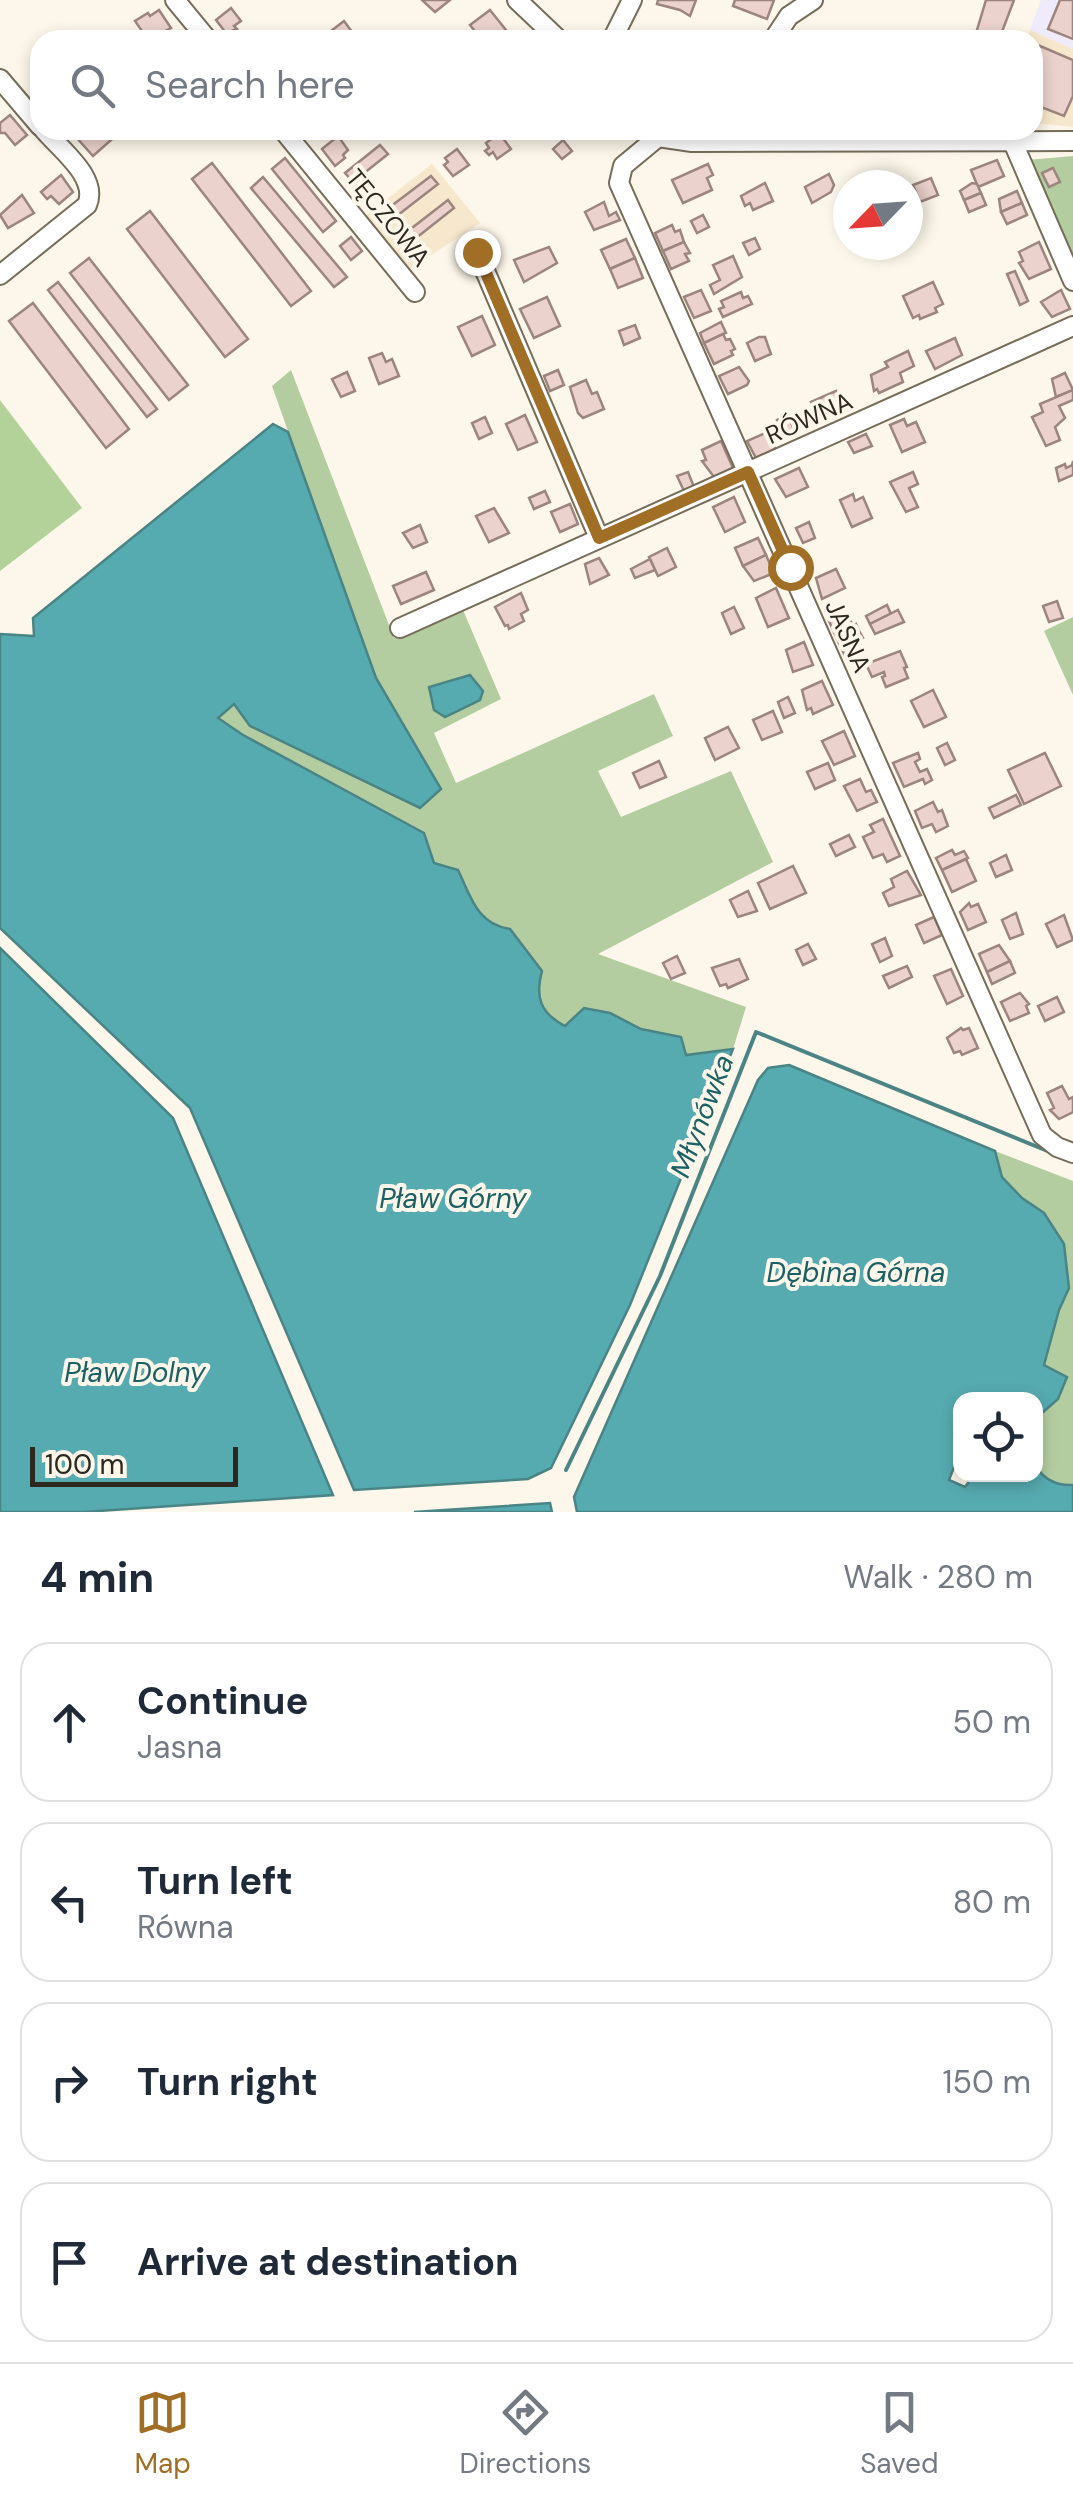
<!DOCTYPE html>
<meta charset="utf-8">
<style>
body{margin:0;font-family:"DM Sans",sans-serif;background:#f6f6f7;color:#1f2937}
.controls{position:absolute;right:30px;bottom:30px;display:grid;overflow:hidden;border-radius:20px;box-shadow:0 5px 15px #0003}
.controls button{width:90px;height:90px;display:grid;place-items:center;padding:0;border:0;border-bottom:2px solid #e0e1e3;background:#fff;color:#1f2937;font:50px sans-serif}
.compass{position:absolute;left:833px;top:170px;width:90px;height:90px;border-radius:50%;background:#fff;box-shadow:0 5px 15px #0003;rotate:245deg}
.scale{position:absolute;left:30px;bottom:25px;width:208px;box-sizing:border-box;padding-left:10px;border:5px solid #2d2921;border-top:0;font-size:28px;line-height:35px;white-space:nowrap;color:#2d2921;-webkit-text-stroke:8px #fdf6ea;paint-order:stroke}
.stop{position:absolute;width:30px;height:30px;margin:-22px;border:8px solid #a06e24;border-radius:50%;background:#fff}
.stop.end{background:#a06e24;border-color:#fff;box-shadow:0 2px 10px #0008}
.list{margin:0;padding:0;list-style:none}
h2{display:flex;justify-content:space-between;align-items:center;height:130px;margin:0;padding:0 40px;font-size:42px}
h2 small{font-size:32px;font-weight:400;color:#747a83}
.list li{display:grid;grid-template-columns:65px 1fr auto;gap:30px;align-items:center;box-sizing:border-box;height:160px;margin:0 20px 20px;padding:0 20px;border:2px solid #e0e1e3;border-radius:30px}
.list b{display:block;font-size:38px;white-space:nowrap}
.list p{margin:0;font-size:32px;white-space:nowrap;color:#747a83}
.list em{font-size:32px;font-style:normal;color:#747a83}
.icon{flex:none;width:55px;height:55px;fill:none;stroke:currentColor;stroke-width:2;stroke-linecap:round;stroke-linejoin:round}
.map{position:relative;flex:none;width:1073px;height:1512px;overflow:hidden}
.search{position:absolute;background:#fff;box-shadow:0 5px 15px #0003;left:30px;right:30px;top:30px;height:110px;display:flex;align-items:center;gap:25px;box-sizing:border-box;padding:0 35px;border-radius:30px;color:#747a83;font-size:38px}
.sheet{height:850px;background:#fff}
nav{display:flex;justify-content:space-around;align-items:center;box-sizing:border-box;height:140px;border-top:2px solid #e0e1e3;background:#fff;font-size:28px;color:#747a83}
nav a{display:grid;justify-items:center;gap:5px}
nav .on{color:#a06e24}
.map>svg:first-child{display:block}
.commercial{fill:#efeafc}
.built{fill:#f7e8cd}
.green{fill:#b4cda0}
.forest{fill:#b3d29a}
.water{fill:#56abb0;stroke:#4a8485;stroke-width:2.5}
.lines{fill:none;stroke-linecap:round;stroke-linejoin:round}
.stream{stroke:#4a8485;stroke-width:4}
.building{fill:#ebd2cc;stroke:#9c857f;stroke-width:2.5}
.minor-casing{stroke:#766c5a;stroke-width:22}
.minor{stroke:#fff;stroke-width:18}
.route{stroke:#a06e24;stroke-width:12}
.labels{text-anchor:middle;dominant-baseline:central;stroke-width:8;stroke-linejoin:round;paint-order:stroke}
.street-label{font-size:25px;fill:#2d2921;stroke:#fdf6ea}
.water-label{font-size:28px;font-style:italic;fill:#1a6165;stroke:#fdf6ea}
</style>
<div class="map">
<svg width="1073" height="1512" viewBox="0 0 1073 1512">
<rect width="100%" height="100%" fill="#fdf6ea"/>
<!-- commercial -->
<path class="commercial" d="M1041 0H1073V49L1030 30Z"/>
<!-- built -->
<g class="built">
<path d="M1030 30 1073 49V127L1033 123V40H1027Z"/>
<path d="M432 164 480 223 410 269 365 216Z"/>
</g>
<!-- green -->
<g class="green">
<path d="M1073 156V261L1027 160Z"/>
<path d="M291 370 394 638 463 610 501 699 434 733 456 783 654 694 673 736 598 771 621 817 731 771 773 862 598 954 746 1007 733 1049 685 1055 681 1037 641 1029 610 1013 565 1026 547 1016 536 993 493 926 475 908 458 870 434 863 217 718 234 704 441 789 376 678 272 386Z"/>
<path d="M1073 617V695L1044 631Z"/>
<path d="M995 1151 1073 1181V1485C1026 1490 1036 1444 1036 1412L1042 1414 1044 1365 1059 1310 1069 1288 1064 1244 1044 1213 1022 1198 1002 1177Z"/>
</g>
<!-- forest -->
<path class="forest" d="M0 400 82 508 0 571Z"/>
<!-- water -->
<g class="water">
<path d="M273 424 288 432 376 678 441 789 420 808 250 726 234 704 218 718 243 735 424 833 434 863 458 870C471 897 477 924 510 929L542 971C535 997 540 1013 565 1026L584 1008 610 1013 641 1029 681 1037 686 1055 733 1049 630 1305 551 1468 528 1479 354 1490 190 1108 0 928V634L34 636 33 618Z"/>
<path d="M470 675 483 691 480 700 445 717 434 710 429 687Z"/>
<path d="M0 948 173 1118 333 1495 84 1512H0Z"/>
<path d="M789 1065 995 1151 1002 1177 1022 1198 1044 1213 1064 1244 1069 1288 1059 1310 1044 1365 1067 1377 1058 1399 1041 1414 1036 1412V1400H960V1431L954 1433 960 1452 949 1480 965 1487 974 1475 1036 1474V1467C1045 1480 1057 1486 1073 1485V1512H577L574 1497 758 1080 768 1068Z"/>
<path d="M550 1503 552 1512H414Z"/>
</g>
<g class="lines">
<!-- stream -->
<path class="stream" d="M566 1470 660 1276 756 1032 1050 1152"/>
</g>
<!-- building -->
<g class="building">
<path d="M422 0H450L435 12Z"/>
<path d="M658 0H696L690 16 680 10 657 4Z"/>
<path d="M735 0H774L767 19 733 6Z"/>
<path d="M986 0H1014L1000 37 1002 40H974Z"/>
<path d="M1060 0H1073V39L1048 29Z"/>
<path d="M231 8 241 21 234 26 237 29 226 33 216 20Z"/>
<path d="M159 10 171 28 148 40 135 21 148 13 150 16Z"/>
<path d="M490 10 514 40H482L470 25Z"/>
<path d="M344 21 358 40H332L327 34Z"/>
<path d="M1040 46 1073 60V96L1064 116 1033 104V63Z"/>
<path d="M10 115 27 135 15 145 5 133H0V123Z"/>
<path d="M85 130H103L111 140 93 156 76 137Z"/>
<path d="M499 133 511 149 497 159 493 152 489 155 485 151 489 148 486 143Z"/>
<path d="M338 136 348 150 343 155 345 158 335 166 322 149Z"/>
<path d="M563 140 572 151 562 159 553 149Z"/>
<path d="M380 145 388 154 353 182 345 173Z"/>
<path d="M457 149 469 165 453 176 444 165 448 162 445 158Z"/>
<path d="M285 158 336 221 323 232 272 169Z"/>
<path d="M997 160 1004 176 978 187 971 170Z"/>
<path d="M212 163 311 291 291 306 192 179Z"/>
<path d="M708 164 713 175 707 178 712 190 683 203 672 180Z"/>
<path d="M1053 168 1060 182 1049 187 1042 173Z"/>
<path d="M829 174 834 185 831 192 812 203 805 187Z"/>
<path d="M61 175 73 192 59 204 51 196 47 199 41 192Z"/>
<path d="M431 176 438 184 389 222 382 213Z"/>
<path d="M263 177 347 277 334 287 251 188Z"/>
<path d="M931 178 938 195 920 202 913 185Z"/>
<path d="M765 183 773 201 753 210 750 203 745 206 741 196Z"/>
<path d="M972 183 977 184 981 193 964 200 960 191Z"/>
<path d="M1017 191 1022 203 1001 212 999 199Z"/>
<path d="M981 193 986 205 969 212 964 200Z"/>
<path d="M22 195 34 213 8 228 0 215Z"/>
<path d="M448 200 454 208 406 246 399 238Z"/>
<path d="M604 202 609 216 616 212 620 220 594 230 585 212Z"/>
<path d="M1022 203 1027 215 1007 224 1001 212Z"/>
<path d="M150 211 248 339 225 357 127 229Z"/>
<path d="M703 215 709 227 697 233 691 221Z"/>
<path d="M672 225 675 232 680 230 684 242 663 251 655 233Z"/>
<path d="M351 237 362 251 351 260 340 246Z"/>
<path d="M755 238 760 249 749 255 743 243Z"/>
<path d="M626 239 635 258 610 269 601 250Z"/>
<path d="M684 242 690 253 685 254 689 261 671 269 663 251Z"/>
<path d="M1039 242 1051 269 1029 279 1019 263 1023 261 1019 252Z"/>
<path d="M549 247 557 263 524 282 514 260Z"/>
<path d="M733 256 742 277 714 294 710 285 720 280 713 265Z"/>
<path d="M89 258 188 385 169 400 70 273Z"/>
<path d="M635 258 643 278 618 288 610 269Z"/>
<path d="M1015 271 1028 301 1020 305 1007 274Z"/>
<path d="M58 282 157 409 147 417 48 290Z"/>
<path d="M933 282 943 304 935 308 937 312 920 319 919 315 913 318 903 296Z"/>
<path d="M701 290 711 311 694 318 684 297Z"/>
<path d="M1061 290 1070 309 1052 317 1041 302Z"/>
<path d="M741 292 743 298 748 296 752 304 723 317 719 309 724 307 721 301Z"/>
<path d="M547 297 560 326 534 338 520 309Z"/>
<path d="M33 303 129 429 106 448 9 321Z"/>
<path d="M482 316 495 345 472 356 458 327Z"/>
<path d="M721 322 726 333 704 343 700 333Z"/>
<path d="M635 325 640 338 624 345 619 331Z"/>
<path d="M723 334 726 340 730 339 735 349 731 351 733 355 714 364 704 343Z"/>
<path d="M759 337H765L771 354 755 361 747 343Z"/>
<path d="M955 338 962 355 935 369 926 351Z"/>
<path d="M908 351 914 366 900 373 903 382 879 393 877 389 874 391 871 375 888 367 885 362Z"/>
<path d="M382 353 386 362 392 359 399 376 379 384 369 358Z"/>
<path d="M739 367 749 381 747 385 728 394 719 376Z"/>
<path d="M558 370 564 385 550 391 544 376Z"/>
<path d="M347 372 355 391 341 397 332 379Z"/>
<path d="M1065 373 1073 390 1056 397 1052 379Z"/>
<path d="M586 380 592 394 597 392 604 409 583 418 578 413 570 387Z"/>
<path d="M1073 390V400L1059 406 1065 418 1055 427 1060 440 1046 446 1032 417 1043 412 1040 404Z"/>
<path d="M836 391 844 409 819 420 811 402Z"/>
<path d="M525 415 537 442 518 450 506 424Z"/>
<path d="M787 415 795 431 785 436 777 420Z"/>
<path d="M485 417 492 433 479 439 472 423Z"/>
<path d="M904 419 907 426 916 422 925 442 902 452 890 425Z"/>
<path d="M772 430 775 449 756 458 747 441Z"/>
<path d="M866 434 872 446 854 453 848 442Z"/>
<path d="M721 441 733 468 714 477 702 461 706 460 702 450Z"/>
<path d="M1073 461V475L1059 481 1056 468 1065 464 1066 468 1072 465Z"/>
<path d="M799 468 808 487 786 497 775 479Z"/>
<path d="M688 472 694 487 684 491 677 476Z"/>
<path d="M913 472 918 484 909 488 918 507 906 512 890 482Z"/>
<path d="M545 491 550 502 534 509 529 498Z"/>
<path d="M853 494 855 501 863 497 872 518 852 527 840 500Z"/>
<path d="M734 497 745 522 725 532 713 507Z"/>
<path d="M570 504 578 524 560 532 551 512Z"/>
<path d="M494 508 509 533 489 542 476 516Z"/>
<path d="M809 522 815 538 803 543 796 528Z"/>
<path d="M420 525 427 542 413 548 403 533Z"/>
<path d="M758 538 766 555 743 566 735 548Z"/>
<path d="M667 548 676 567 658 576 649 557Z"/>
<path d="M766 555 774 573 754 581 743 566Z"/>
<path d="M599 558 609 575 590 584 585 564Z"/>
<path d="M650 559 655 570 635 578 631 569Z"/>
<path d="M836 569 845 588 822 599 816 578Z"/>
<path d="M426 572 434 590 401 604 393 586Z"/>
<path d="M776 588 789 618 768 627 756 598Z"/>
<path d="M521 593 528 610 521 614 524 621 509 629 508 625 505 626 495 607Z"/>
<path d="M1057 601 1063 618 1049 622 1043 606Z"/>
<path d="M887 605 891 614 870 624 866 616Z"/>
<path d="M734 607 744 628 731 634 722 613Z"/>
<path d="M898 610 904 622 875 634 870 624Z"/>
<path d="M846 612 853 626 856 624 858 629 837 639 829 621Z"/>
<path d="M858 629 863 638 859 640 862 648 845 656 837 639Z"/>
<path d="M804 642 813 665 793 672 786 650Z"/>
<path d="M900 651 907 667 904 668 908 678 886 687 882 677 885 676 884 672 872 677 866 664Z"/>
<path d="M822 681 833 705 813 714 811 708 807 710 802 690Z"/>
<path d="M933 690 946 717 924 727 911 701Z"/>
<path d="M788 697 795 713 784 718 778 702Z"/>
<path d="M773 711 782 732 762 740 753 720Z"/>
<path d="M728 727 739 748 715 760 705 738Z"/>
<path d="M844 731 855 756 834 765 822 741Z"/>
<path d="M947 743 955 760 945 765 937 748Z"/>
<path d="M918 753 920 759 915 762 920 772 927 769 932 780 925 784 923 779 904 787 893 763Z"/>
<path d="M1045 753 1061 786 1024 804 1008 770Z"/>
<path d="M659 761 666 777 640 788 633 773Z"/>
<path d="M828 763 835 780 815 789 807 772Z"/>
<path d="M860 779 866 792 871 790 877 802 857 811 844 786Z"/>
<path d="M1016 795 1021 805 994 818 989 808Z"/>
<path d="M933 802 938 812 942 810 948 826 936 832 932 824 922 828 915 811Z"/>
<path d="M883 819 900 856 887 862 883 854 873 858 863 837 874 832 870 825Z"/>
<path d="M849 835 855 847 836 856 830 844Z"/>
<path d="M952 850 955 855 964 851 968 858 942 870 936 858Z"/>
<path d="M1006 855 1012 870 996 877 990 863Z"/>
<path d="M966 859 976 881 952 892 942 870Z"/>
<path d="M793 866 806 893 770 909 758 883Z"/>
<path d="M907 871 921 895 889 906 883 893 894 887 891 879Z"/>
<path d="M748 891 757 911 738 917 730 900Z"/>
<path d="M969 903 971 907 978 904 986 922 968 930 960 912Z"/>
<path d="M1016 913 1023 934 1010 939 1002 920Z"/>
<path d="M1064 915 1073 940 1057 947 1046 924Z"/>
<path d="M934 917 942 935 924 943 916 925Z"/>
<path d="M885 938 892 956 880 962 872 944Z"/>
<path d="M808 944 816 959 803 965 796 950Z"/>
<path d="M999 945 1010 961 987 972 979 954Z"/>
<path d="M677 956 685 973 671 979 663 963Z"/>
<path d="M739 959 748 979 728 988 726 984 720 986 712 968Z"/>
<path d="M1010 961 1015 973 992 984 987 972Z"/>
<path d="M907 966 912 977 889 988 883 976Z"/>
<path d="M951 969 963 996 947 1004 934 976Z"/>
<path d="M1020 993 1029 1004 1026 1006 1029 1013 1010 1021 1001 1002Z"/>
<path d="M1057 997 1064 1012 1045 1021 1038 1006Z"/>
<path d="M961 1028 963 1030 969 1028 978 1048 962 1055 960 1051 954 1053 947 1038Z"/>
<path d="M1062 1086 1069 1099 1073 1097V1112L1059 1119 1050 1110 1054 1108 1047 1093Z"/>
</g>
<g class="lines">
<!-- minor casing -->
<g class="minor-casing">
<g id="minor">
<path d="M175 0 208 40"/>
<path d="M517 0 559 40"/>
<path d="M612 40 632 0"/>
<path d="M773 40 789 16 813 0"/>
<path d="M0 79 40 126"/>
<path d="M283 130 415 292"/>
<path d="M652 130 658 137 692 142 1073 141"/>
<path d="M658 137 623 166 619 183 1042 1135 1057 1147 1073 1153"/>
<path d="M1012 140 1073 281"/>
<path d="M477 252 599 538"/>
<path d="M0 275 87 205C99 178 61 150 44 130"/>
<path d="M400 628 1073 326"/>
</g>
</g>
<!-- minor -->
<use href="#minor" class="minor"/>
</g>
<g class="lines">
<!-- route -->
<path class="route" d="M477 252 599 538 748 472 790 567"/>
</g>
<g class="labels">
<!-- street labels -->
<g class="street-label">
<text transform="translate(388 218) rotate(51)">TĘCZOWA</text>
<text transform="translate(809 418) rotate(-24)">RÓWNA</text>
<text transform="translate(848 636) rotate(66)">JASNA</text>
</g>
<!-- water labels -->
<g class="water-label">
<text transform="translate(702 1116) rotate(-69)">Młynówka</text>
<text x="453" y="1198">Pław Górny</text>
<text x="856" y="1272">Dębina Górna</text>
<text x="135" y="1372">Pław Dolny</text>
</g>
</g>
</svg>
<div class="controls">
<button><svg class="icon" aria-label="locate" viewBox="0 0 24 24"><circle cx="12" cy="12" r="6"/><path d="M12 2v4M12 18v4M2 12h4M18 12h4"/></svg></button>
</div>
<svg class="compass" viewBox="-18 -18 36 36"><path d="M0-13l5 13h-10z" fill="#e53935"/><path d="M0 13l5-13h-10z" fill="#747a83"/></svg>
<div class="scale">100 m</div>
<div class="stop" style="left:790px;top:567px"></div>
<div class="stop end" style="left:477px;top:252px"></div>
<div class="search"><svg class="icon" aria-label="search" viewBox="0 0 24 24"><circle cx="10" cy="10" r="6"/><path d="M15 15l6 6"/></svg>Search here</div>
</div>
<section class="sheet">
<h2>4 min<small>Walk · 280 m</small></h2>
<ul class="list">
<li><svg class="icon" aria-label="ahead" viewBox="0 0 24 24"><path d="M12 20V5M6 11l6-6 6 6"/></svg><div><b>Continue</b><p>Jasna</p></div><em>50 m</em></li>
<li><svg class="icon" aria-label="left" viewBox="0 0 24 24"><path d="M17 20v-9H6M10 6l-5 5 5 5"/></svg><div><b>Turn left</b><p>Równa</p></div><em>80 m</em></li>
<li><svg class="icon" aria-label="right" viewBox="0 0 24 24"><path d="M7 20v-9h11M14 6l5 5-5 5"/></svg><div><b>Turn right</b></div><em>150 m</em></li>
<li><svg class="icon" aria-label="arrive" viewBox="0 0 24 24"><path d="M6 21V4h12l-3 4 3 4H6"/></svg><div><b>Arrive at destination</b></div></li>
</ul>
</section>
<nav>
<a class="on"><svg class="icon" aria-label="map" viewBox="0 0 24 24"><path d="M3 6l6-2 6 2 6-2v14l-6 2-6-2-6 2zM9 4v14M15 6v14"/></svg>Map</a>
<a><svg class="icon" aria-label="directions" viewBox="0 0 24 24"><path d="M12 3l9 9-9 9-9-9zM9 14v-3h6M13 9l2 2-2 2"/></svg>Directions</a>
<a><svg class="icon" aria-label="saved" viewBox="0 0 24 24"><path d="M7 4h10v16l-5-4-5 4z"/></svg>Saved</a>
</nav>
